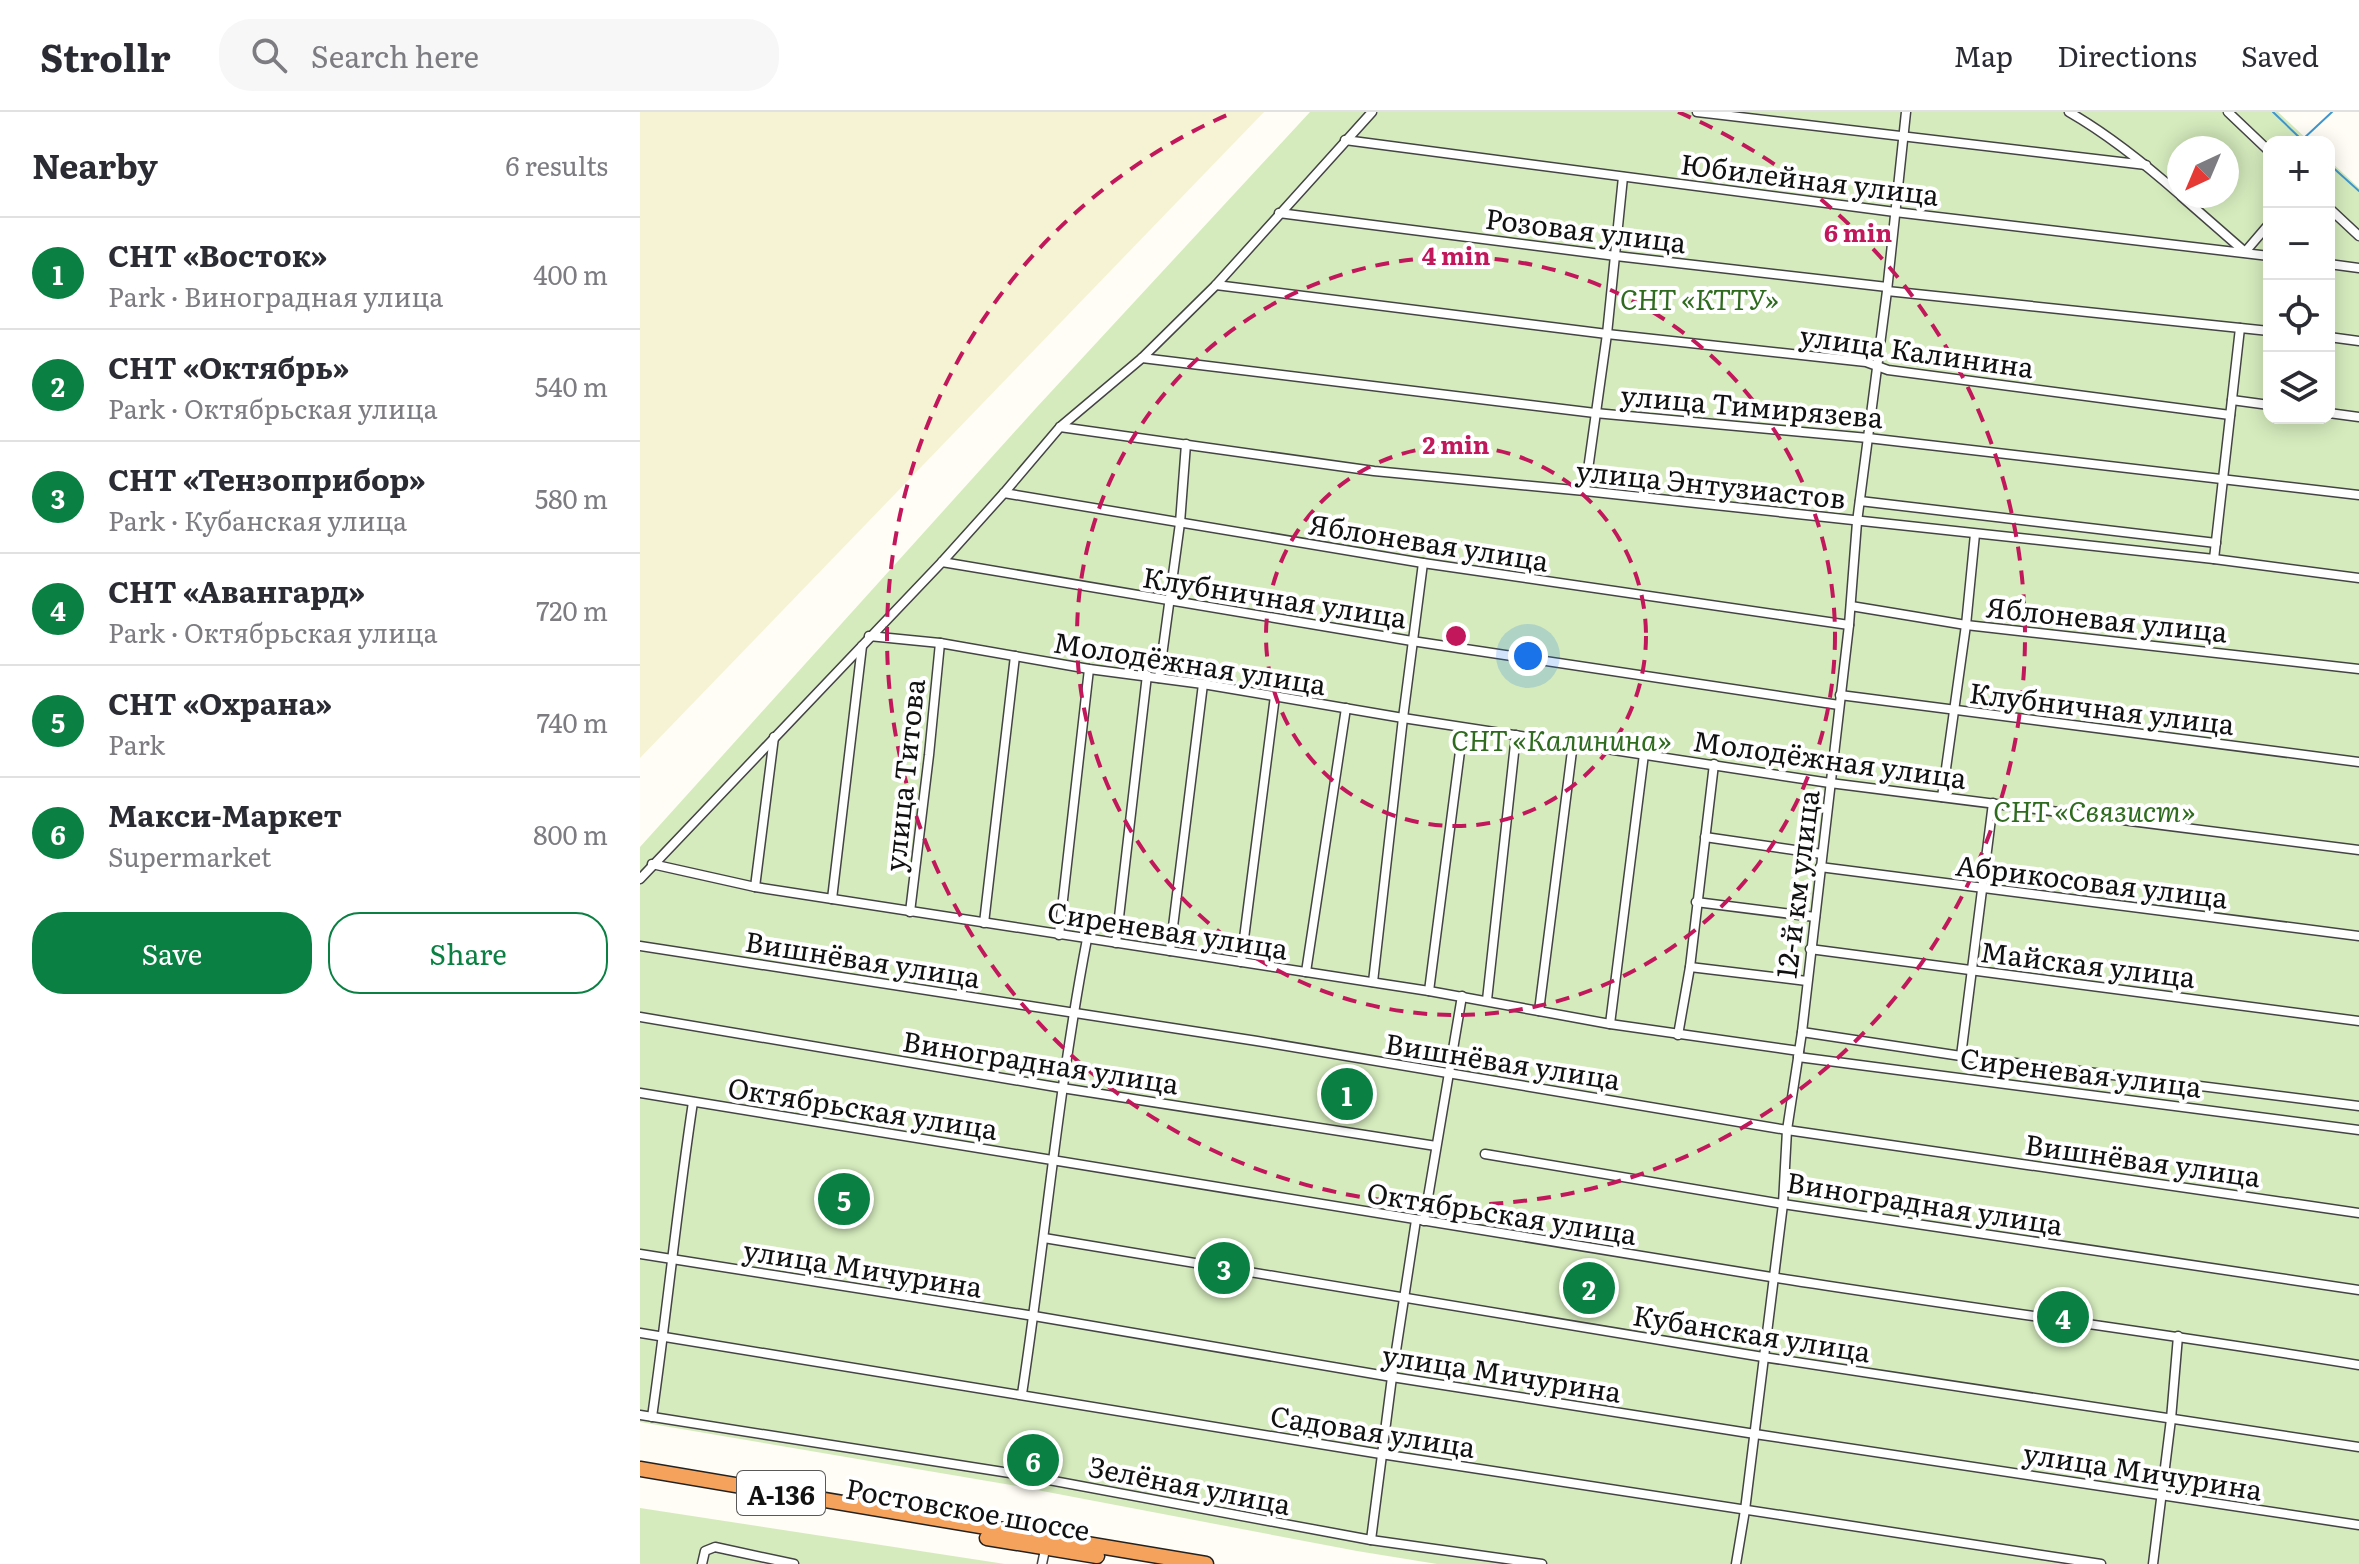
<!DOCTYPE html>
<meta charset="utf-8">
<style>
body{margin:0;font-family:Literata,serif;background:#f7f7f7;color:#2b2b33}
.controls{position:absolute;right:24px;top:24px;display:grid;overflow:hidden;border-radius:16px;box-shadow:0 4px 20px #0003}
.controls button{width:72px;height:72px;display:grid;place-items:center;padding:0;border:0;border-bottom:2px solid #e1e1e2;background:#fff;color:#2b2b33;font:40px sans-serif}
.compass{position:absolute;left:1527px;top:24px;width:72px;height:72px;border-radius:50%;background:#fff;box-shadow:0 4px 20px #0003;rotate:224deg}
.you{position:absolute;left:888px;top:544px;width:28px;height:28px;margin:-20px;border:6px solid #fff;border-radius:50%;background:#1a73e8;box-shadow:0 0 0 12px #1a73e833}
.badge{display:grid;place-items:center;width:52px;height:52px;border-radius:50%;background:#0b8043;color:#fff;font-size:26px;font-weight:700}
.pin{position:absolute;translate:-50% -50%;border:4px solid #fff;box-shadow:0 2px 8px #0006}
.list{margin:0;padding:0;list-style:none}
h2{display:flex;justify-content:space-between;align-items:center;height:104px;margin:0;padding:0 32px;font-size:34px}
h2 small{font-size:26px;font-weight:400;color:#7c7c81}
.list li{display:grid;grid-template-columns:52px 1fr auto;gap:24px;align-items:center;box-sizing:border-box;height:112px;padding:0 32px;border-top:2px solid #e1e1e2}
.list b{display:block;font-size:30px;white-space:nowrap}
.list p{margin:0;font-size:26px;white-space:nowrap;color:#7c7c81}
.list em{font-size:26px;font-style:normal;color:#7c7c81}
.actions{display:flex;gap:16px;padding:24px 32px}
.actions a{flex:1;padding:18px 0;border:2px solid #0b8043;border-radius:32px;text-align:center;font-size:28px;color:#0b8043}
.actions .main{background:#0b8043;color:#fff}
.icon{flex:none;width:44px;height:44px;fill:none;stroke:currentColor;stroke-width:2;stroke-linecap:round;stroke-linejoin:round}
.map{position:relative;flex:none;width:1719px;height:1452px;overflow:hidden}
header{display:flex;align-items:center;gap:48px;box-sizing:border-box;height:112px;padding:0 40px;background:#fff;border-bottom:2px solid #e1e1e2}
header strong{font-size:38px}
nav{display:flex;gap:44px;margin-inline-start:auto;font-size:28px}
.search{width:560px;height:72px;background:#f7f7f7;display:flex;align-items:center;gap:20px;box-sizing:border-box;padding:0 28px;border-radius:32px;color:#7c7c81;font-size:30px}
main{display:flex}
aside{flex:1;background:#fff}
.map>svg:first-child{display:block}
.farmland{fill:#f6f3d4}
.green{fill:#d5ebbd;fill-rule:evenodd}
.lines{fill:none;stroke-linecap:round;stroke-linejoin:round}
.stream{stroke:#3f96cf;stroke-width:2}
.street-casing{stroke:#444;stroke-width:11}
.highway-casing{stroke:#222;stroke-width:17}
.street{stroke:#fff;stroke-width:8}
.highway{stroke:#f5a25d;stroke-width:14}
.ring{fill:none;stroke:#c2185b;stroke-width:4;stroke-dasharray:14 10}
.labels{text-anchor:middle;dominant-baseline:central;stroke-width:8;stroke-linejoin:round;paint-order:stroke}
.shield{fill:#fff;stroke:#585858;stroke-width:2}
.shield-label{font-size:26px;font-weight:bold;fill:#111}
.street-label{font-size:28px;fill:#111;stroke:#fff}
.park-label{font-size:28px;font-style:italic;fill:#2f6b1f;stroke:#fff}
.centre{fill:#c2185b;stroke:#fff;stroke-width:4}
.ring-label{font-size:24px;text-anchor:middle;font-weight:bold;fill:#c2185b;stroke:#fff;stroke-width:8;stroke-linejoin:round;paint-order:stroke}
</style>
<header>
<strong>Strollr</strong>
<div class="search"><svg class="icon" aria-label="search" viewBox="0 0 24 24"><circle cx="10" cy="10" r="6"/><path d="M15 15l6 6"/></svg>Search here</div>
<nav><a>Map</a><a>Directions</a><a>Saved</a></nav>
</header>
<main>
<aside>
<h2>Nearby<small>6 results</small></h2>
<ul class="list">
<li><span class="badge">1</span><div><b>СНТ «Восток»</b><p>Park · Виноградная улица</p></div><em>400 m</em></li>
<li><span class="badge">2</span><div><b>СНТ «Октябрь»</b><p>Park · Октябрьская улица</p></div><em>540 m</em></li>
<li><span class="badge">3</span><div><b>СНТ «Тензоприбор»</b><p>Park · Кубанская улица</p></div><em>580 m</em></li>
<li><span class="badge">4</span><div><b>СНТ «Авангард»</b><p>Park · Октябрьская улица</p></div><em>720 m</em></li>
<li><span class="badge">5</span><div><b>СНТ «Охрана»</b><p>Park</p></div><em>740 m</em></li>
<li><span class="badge">6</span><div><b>Макси-Маркет</b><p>Supermarket</p></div><em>800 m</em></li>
</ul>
<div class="actions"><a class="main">Save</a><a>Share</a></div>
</aside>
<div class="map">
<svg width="1719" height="1452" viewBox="0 0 1719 1452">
<rect width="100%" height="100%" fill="#fffdf5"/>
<!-- farmland -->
<path class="farmland" d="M0 0H624L0 646Z"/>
<!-- green -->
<g class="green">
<path d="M670 0H1638L1670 30H1629V306H1689V48L1719 76V1452H797L717 1439 371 1373 0 1310V735L397 295ZM1539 36H1587V84H1539Z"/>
<path d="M0 1396 365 1452H368H0Z"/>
</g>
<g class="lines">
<!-- stream -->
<g class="stream">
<path d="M1633 0 1662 28 1692 0"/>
<path d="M1689 52 1719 79"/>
</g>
<!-- street casing -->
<g class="street-casing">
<g id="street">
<path d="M1057 0 1506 53"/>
<path d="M1429 0C1469 23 1505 52 1539 82"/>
<path d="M1588 0 1629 39"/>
<path d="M705 28 1255 100 1629 144"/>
<path d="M1541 84 1605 140"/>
<path d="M1689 96 1719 124"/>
<path d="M639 101 976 144 1247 175"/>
<path d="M1605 140 1629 112"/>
<path d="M1689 152 1719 156"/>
<path d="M576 173 967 222 1226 250 1248 258 1590 303"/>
<path d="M1247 179 1629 219"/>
<path d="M1689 225 1719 229"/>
<path d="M502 246 955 301 1228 326 1719 383"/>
<path d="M1592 288 1629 293"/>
<path d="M1689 301 1719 305"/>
<path d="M420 315 734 359 945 379 1574 447 1719 466"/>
<path d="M945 379 967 222 983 65"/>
<path d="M364 381 783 451 1209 513"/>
<path d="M1220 389 1576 431"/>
<path d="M1574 447 1600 216"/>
<path d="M302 450 772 529 1199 593"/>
<path d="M1211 494 1326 513 1719 557"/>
<path d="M229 524 300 531 449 557 563 572 763 606 1190 671 1719 738"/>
<path d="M519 566 540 411 546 332"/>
<path d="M1200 583 1719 650"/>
<path d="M1302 685 1326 513 1335 422"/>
<path d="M1065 725 1182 742"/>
<path d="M12 752 115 775 789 879 970 912 1159 939"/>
<path d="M1180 755 1719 824"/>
<path d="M0 767 302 450 364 381 420 315 502 246 576 173 732 0"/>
<path d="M115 775 134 625"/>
<path d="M192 787 222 534"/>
<path d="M1056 790 1175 805"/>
<path d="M270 800 289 643 300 531"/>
<path d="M344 811 375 544"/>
<path d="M419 823 449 557"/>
<path d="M476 831 507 563"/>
<path d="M0 834 617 929 1147 1018 1719 1101"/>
<path d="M1170 837 1719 909"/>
<path d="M530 839 563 572"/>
<path d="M601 850 635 584"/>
<path d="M1050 855 1167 869"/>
<path d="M666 860 706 596"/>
<path d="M733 870 763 606 783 451"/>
<path d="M789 879 823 616"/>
<path d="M847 888 876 623"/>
<path d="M899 899 933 631"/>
<path d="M0 905 422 976 796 1034"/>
<path d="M970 912 1004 642"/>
<path d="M1162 920 1321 944 1719 994"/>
<path d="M1038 923 1050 855 1074 652"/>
<path d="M1321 944 1353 691"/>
<path d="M1158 945 1719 1018"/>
<path d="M0 981C376 1045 753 1107 1131 1165 1327 1196 1523 1221 1719 1253"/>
<path d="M845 1042 1143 1092 1719 1178"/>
<path d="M784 1109 822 884"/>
<path d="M404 1126 1123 1245 1719 1335"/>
<path d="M0 1142 394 1204 752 1265 1115 1322 1719 1413"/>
<path d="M0 1221 741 1342 1461 1452"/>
<path d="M382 1282C405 1131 418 978 447 827"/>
<path d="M0 1303 376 1362 731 1428 902 1452"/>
<path d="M12 1305C27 1200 37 1095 53 990"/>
<path d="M731 1428 752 1265 776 1108"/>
<path d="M62 1452 65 1439 75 1435 154 1452"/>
<path d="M402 1452 406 1433"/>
<path d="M1096 1452 1105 1398 1143 1092 1147 1018 1162 920 1209 513 1217 410 1247 179 1266 0"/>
<path d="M1513 1452 1531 1307 1538 1224"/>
</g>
</g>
<!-- highway casing -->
<g class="highway-casing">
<g id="highway">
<path d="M0 1357 566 1452"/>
<path d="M347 1426 457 1444"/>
</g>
</g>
<!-- street -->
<use href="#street" class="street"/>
<!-- highway -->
<use href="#highway" class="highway"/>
</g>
<!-- distance rings -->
<g class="ring">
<circle cx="816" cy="524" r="190"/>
<circle cx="816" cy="524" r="379"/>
<path d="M1038 0A569 569 0 1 1 594 0"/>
</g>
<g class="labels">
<!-- shield labels -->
<rect class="shield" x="97" y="1359" width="88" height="44" rx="6"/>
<g class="shield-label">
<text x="141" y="1381">А-136</text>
</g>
<!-- street labels -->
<g class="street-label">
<text transform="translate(1170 66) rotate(7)">Юбилейная улица</text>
<text transform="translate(946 117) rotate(7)">Розовая улица</text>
<text transform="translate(1277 238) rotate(8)">улица Калинина</text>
<text transform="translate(1112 293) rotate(5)">улица Тимирязева</text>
<text transform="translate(1071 371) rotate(6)">улица Энтузиастов</text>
<text transform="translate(789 429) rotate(9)">Яблоневая улица</text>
<text transform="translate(635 484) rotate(9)">Клубничная улица</text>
<text transform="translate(1467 506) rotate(6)">Яблоневая улица</text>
<text transform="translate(550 550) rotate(9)">Молодёжная улица</text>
<text transform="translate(1462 595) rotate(7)">Клубничная улица</text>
<text transform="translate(1190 646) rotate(8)">Молодёжная улица</text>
<text transform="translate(263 663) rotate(-84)">улица Титова</text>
<text transform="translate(1452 768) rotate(7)">Абрикосовая улица</text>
<text transform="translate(1156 772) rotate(-83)">12-й км улица</text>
<text transform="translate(528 817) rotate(9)">Сиреневая улица</text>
<text transform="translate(223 846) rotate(9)">Вишнёвая улица</text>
<text transform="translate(1448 851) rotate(7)">Майская улица</text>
<text transform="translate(863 948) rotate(9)">Вишнёвая улица</text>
<text transform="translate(401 949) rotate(9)">Виноградная улица</text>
<text transform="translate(1441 959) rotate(7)">Сиреневая улица</text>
<text transform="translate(223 995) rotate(9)">Октябрьская улица</text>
<text transform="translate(1503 1047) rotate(8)">Вишнёвая улица</text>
<text transform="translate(1285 1090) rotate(9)">Виноградная улица</text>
<text transform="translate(862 1100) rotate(9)">Октябрьская улица</text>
<text transform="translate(223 1155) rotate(9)">улица Мичурина</text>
<text transform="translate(1112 1220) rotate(9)">Кубанская улица</text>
<text transform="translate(862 1260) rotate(9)">улица Мичурина</text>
<text transform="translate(733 1318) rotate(9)">Садовая улица</text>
<text transform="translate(1503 1358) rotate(9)">улица Мичурина</text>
<text transform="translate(550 1372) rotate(11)">Зелёная улица</text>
<text transform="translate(328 1396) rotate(10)">Ростовское шоссе</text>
</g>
<!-- park labels -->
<g class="park-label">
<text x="1059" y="186">СНТ «КТТУ»</text>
<text x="921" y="627">СНТ «Калинина»</text>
<text x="1454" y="698">СНТ «Связист»</text>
</g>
</g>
<circle cx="816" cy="524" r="12" class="centre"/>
<g class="ring-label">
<text x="1218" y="130">6 min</text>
<text x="816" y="153">4 min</text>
<text x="816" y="342">2 min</text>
</g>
</svg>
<div class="controls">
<button>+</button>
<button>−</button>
<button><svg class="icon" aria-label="locate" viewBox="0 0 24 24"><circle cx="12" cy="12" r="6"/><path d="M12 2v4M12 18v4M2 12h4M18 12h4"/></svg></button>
<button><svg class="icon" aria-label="layers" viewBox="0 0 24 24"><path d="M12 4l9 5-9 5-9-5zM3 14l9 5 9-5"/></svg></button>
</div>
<svg class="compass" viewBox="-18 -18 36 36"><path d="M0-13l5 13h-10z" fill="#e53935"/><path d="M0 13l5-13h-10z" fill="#7c7c81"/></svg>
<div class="you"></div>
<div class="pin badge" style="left:707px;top:982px">1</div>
<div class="pin badge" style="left:949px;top:1176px">2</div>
<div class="pin badge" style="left:584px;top:1156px">3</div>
<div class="pin badge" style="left:1423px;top:1205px">4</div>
<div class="pin badge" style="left:204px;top:1087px">5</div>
<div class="pin badge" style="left:393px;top:1348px">6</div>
</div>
</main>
